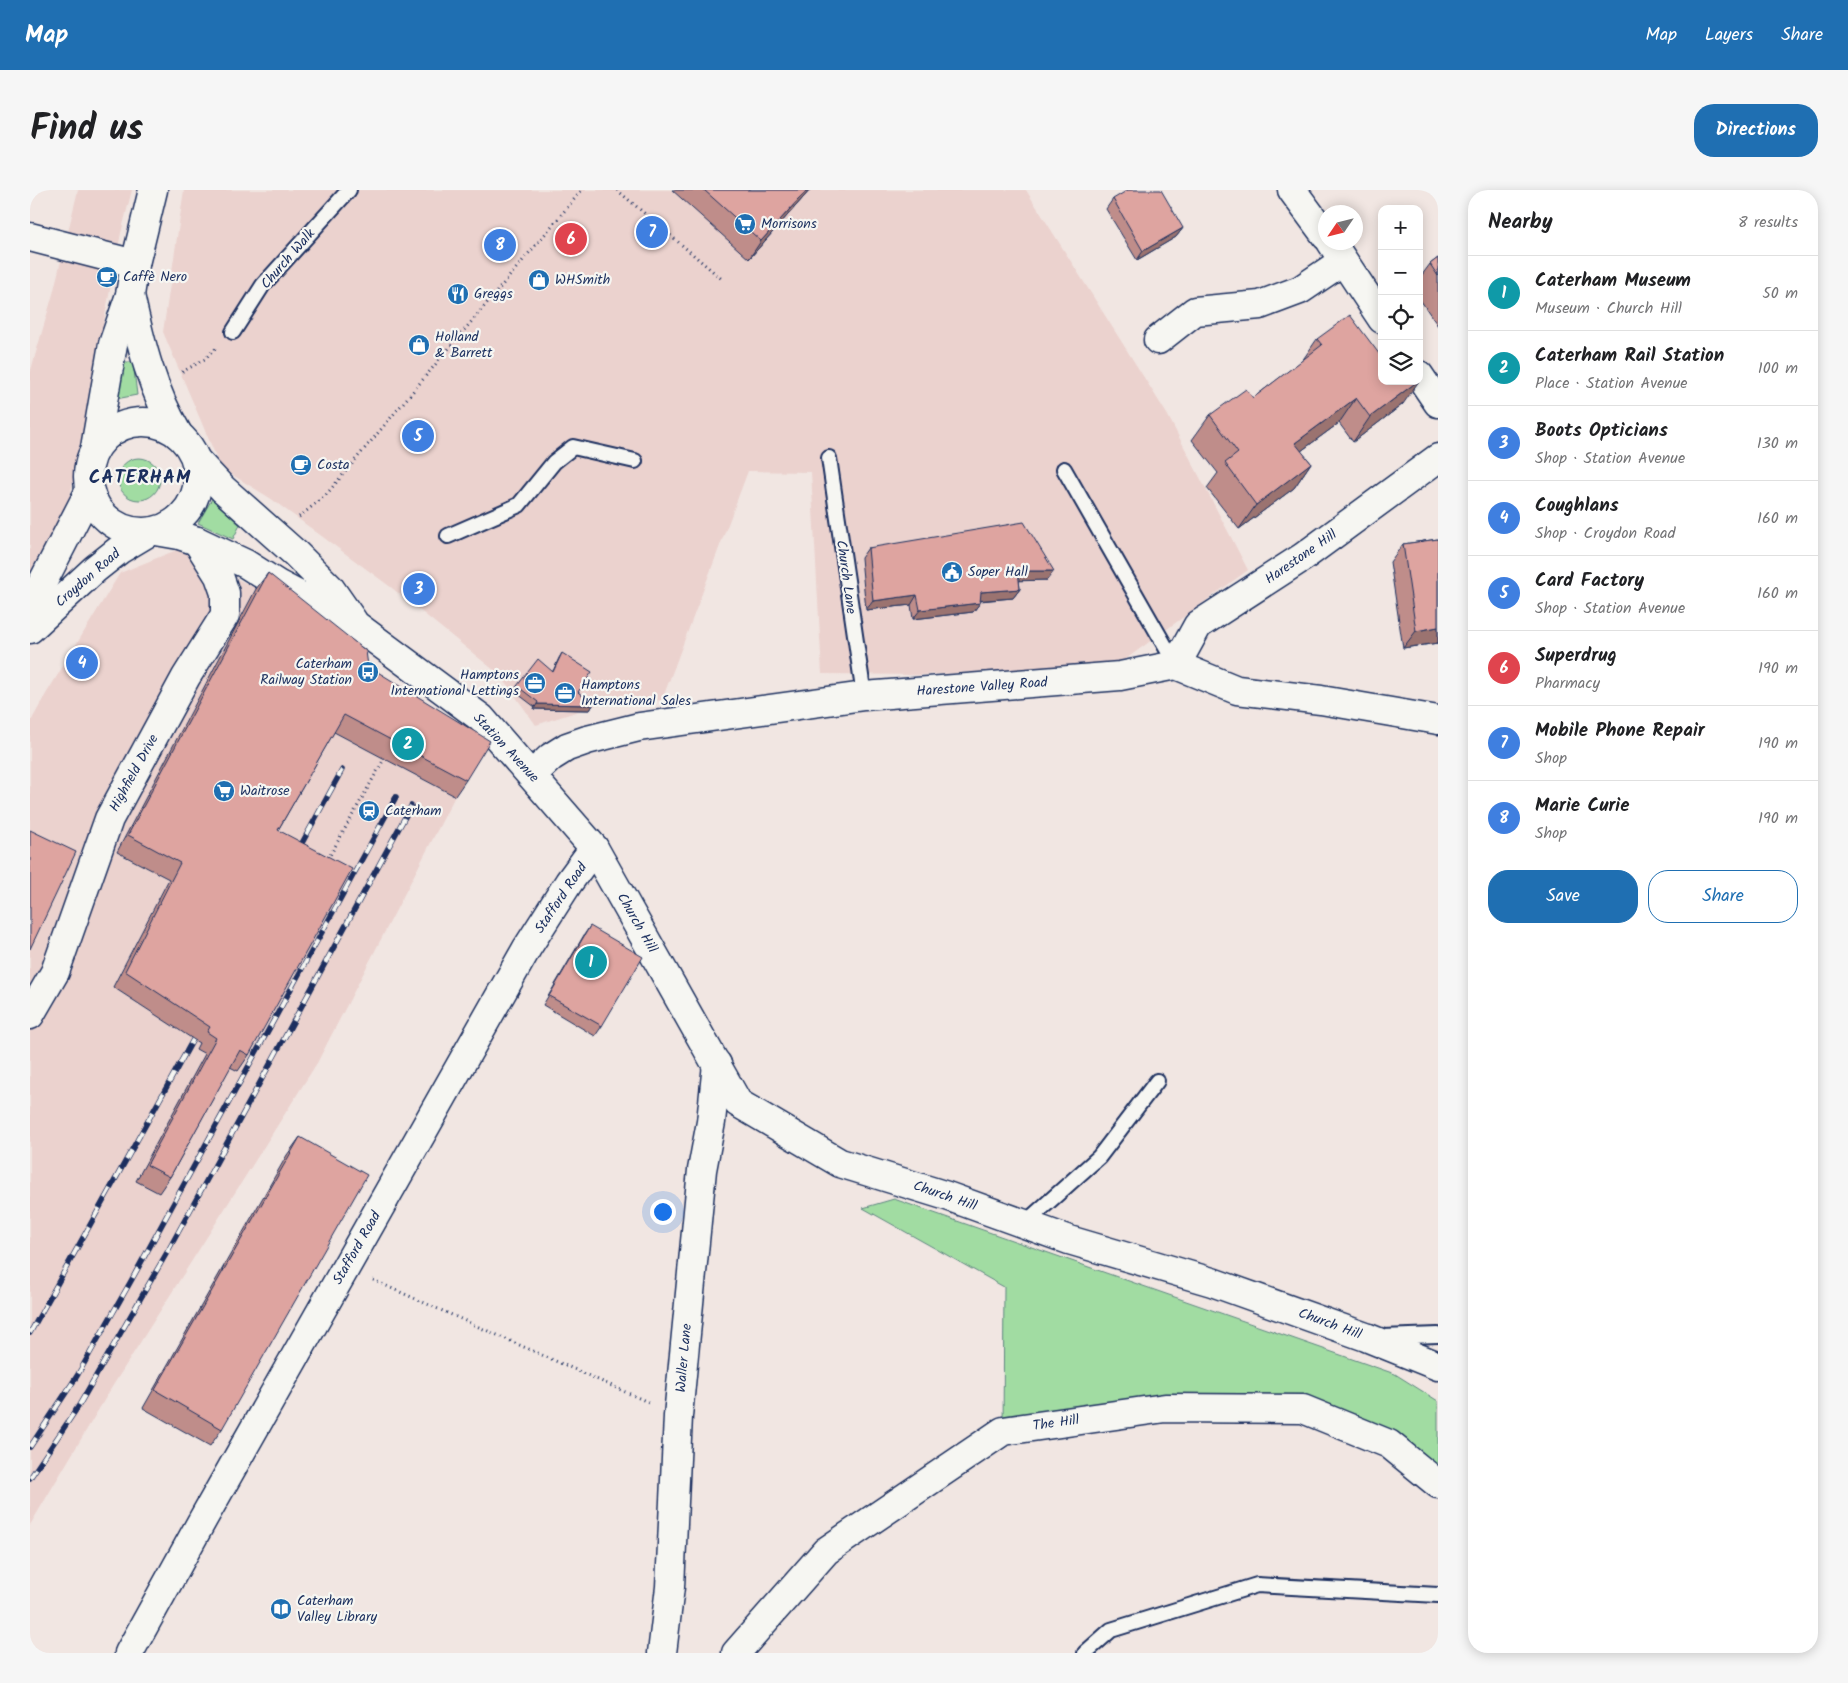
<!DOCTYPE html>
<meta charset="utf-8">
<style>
body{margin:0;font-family:Kalam,sans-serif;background:#f6f6f6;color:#202124}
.controls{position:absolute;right:15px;top:15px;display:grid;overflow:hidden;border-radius:10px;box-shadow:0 2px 12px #0003}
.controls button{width:45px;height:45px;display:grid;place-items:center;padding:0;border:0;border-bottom:1px solid #e0e0e0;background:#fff;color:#202124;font:25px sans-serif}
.compass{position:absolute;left:1288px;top:15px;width:45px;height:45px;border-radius:50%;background:#fff;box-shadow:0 2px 12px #0003;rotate:235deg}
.you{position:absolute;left:632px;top:1021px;width:18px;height:18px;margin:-12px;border:4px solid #fff;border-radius:50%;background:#1a73e8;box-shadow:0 0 0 8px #1a73e833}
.badge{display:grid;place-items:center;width:32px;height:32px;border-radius:50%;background:#1f6fb2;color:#fff;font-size:16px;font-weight:700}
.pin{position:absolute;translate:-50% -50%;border:2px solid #fff;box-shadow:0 1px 5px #0006}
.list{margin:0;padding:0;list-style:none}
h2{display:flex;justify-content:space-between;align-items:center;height:65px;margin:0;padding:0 20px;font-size:21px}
h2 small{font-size:16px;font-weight:400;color:#757577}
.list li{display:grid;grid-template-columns:32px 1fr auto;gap:15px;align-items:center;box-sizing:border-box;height:75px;padding:0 20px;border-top:1px solid #e0e0e0}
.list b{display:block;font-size:19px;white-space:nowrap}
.list p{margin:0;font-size:16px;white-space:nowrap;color:#757577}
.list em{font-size:16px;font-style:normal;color:#757577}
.actions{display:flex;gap:10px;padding:15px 20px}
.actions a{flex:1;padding:11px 0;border:1px solid #1f6fb2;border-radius:20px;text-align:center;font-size:18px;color:#1f6fb2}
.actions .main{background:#1f6fb2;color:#fff}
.icon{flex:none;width:28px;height:28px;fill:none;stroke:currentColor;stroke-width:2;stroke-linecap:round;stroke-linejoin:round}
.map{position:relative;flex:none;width:1408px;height:1463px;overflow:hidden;border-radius:20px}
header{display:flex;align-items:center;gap:30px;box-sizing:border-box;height:70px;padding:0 25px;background:#1f6fb2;color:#fff}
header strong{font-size:24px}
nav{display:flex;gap:28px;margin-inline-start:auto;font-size:18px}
.intro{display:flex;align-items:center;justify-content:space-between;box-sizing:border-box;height:120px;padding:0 30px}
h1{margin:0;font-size:35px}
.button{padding:12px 22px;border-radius:20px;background:#1f6fb2;color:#fff;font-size:18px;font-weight:700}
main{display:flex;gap:30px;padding:0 30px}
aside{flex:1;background:#fff;border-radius:20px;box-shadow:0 2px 12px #0003}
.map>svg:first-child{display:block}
.built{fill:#ebd2ce}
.green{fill:#a1dca2;stroke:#5e8680}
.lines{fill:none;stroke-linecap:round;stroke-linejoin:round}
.service-casing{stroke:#1b2f5e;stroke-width:18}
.minor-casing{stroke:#1b2f5e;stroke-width:31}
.tertiary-casing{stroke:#1b2f5e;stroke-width:31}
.secondary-casing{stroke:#1b2f5e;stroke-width:31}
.path{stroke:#1b2f5e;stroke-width:3;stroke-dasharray:1 4;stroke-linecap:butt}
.service{stroke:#f6f6f2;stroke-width:14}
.minor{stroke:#f6f6f2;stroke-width:28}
.tertiary{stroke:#f6f6f2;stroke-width:28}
.secondary{stroke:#f6f6f2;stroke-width:28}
.rail-casing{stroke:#1b2f5e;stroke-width:5.5}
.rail{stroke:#f6f6f2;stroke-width:4;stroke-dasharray:11;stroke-linecap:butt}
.wall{fill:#bf8d8a;stroke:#1b2f5e}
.shaded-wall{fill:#9b7370;stroke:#1b2f5e}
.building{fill:#dea4a0;stroke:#1b2f5e}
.labels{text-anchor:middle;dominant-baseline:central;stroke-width:4.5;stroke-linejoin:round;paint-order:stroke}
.poi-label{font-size:14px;fill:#1b2f5e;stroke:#f6f6f2;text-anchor:start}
.street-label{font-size:14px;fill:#1b2f5e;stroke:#f6f6f2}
.district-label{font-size:19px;font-weight:bold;letter-spacing:1px;fill:#1b2f5e;stroke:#f6f6f2}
</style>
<header>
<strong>Map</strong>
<nav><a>Map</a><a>Layers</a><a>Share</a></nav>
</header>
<div class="intro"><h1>Find us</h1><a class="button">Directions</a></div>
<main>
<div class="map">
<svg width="1408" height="1463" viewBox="0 0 1408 1463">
<rect width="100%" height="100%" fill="#f1e6e2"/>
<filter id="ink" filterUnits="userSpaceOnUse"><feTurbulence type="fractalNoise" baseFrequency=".02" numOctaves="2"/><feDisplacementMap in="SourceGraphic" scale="10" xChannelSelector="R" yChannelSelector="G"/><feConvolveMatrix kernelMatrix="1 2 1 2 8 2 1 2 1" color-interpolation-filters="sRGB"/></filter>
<g filter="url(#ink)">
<!-- built -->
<g class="built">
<path d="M48 0H102L91 43 38 317 0 385V183L23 104Z"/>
<path d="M154 0H996L1137 224 1218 380 1089 474 891 485 792 484 781 282 718 281 632 510 567 515 506 535 470 485 362 398 240 308 191 278 133 142Z"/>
<path d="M149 359 227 399 324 477 449 567 425 606 287 873 82 1197 0 1335V533L16 504 90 383Z"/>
</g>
<!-- green -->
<g class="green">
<path d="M88 172H103L107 205 86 209Z"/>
<circle cx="109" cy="289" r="21"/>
<path d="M182 309 210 335 203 349 168 333Z"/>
<path d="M864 1009 1365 1184 1408 1211V1299L1273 1219 973 1241 974 1097 833 1018Z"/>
</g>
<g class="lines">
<!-- service casing -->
<g class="service-casing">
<g id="service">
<path d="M203 142 233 95 319 0"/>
<path d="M799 268 834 506"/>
<path d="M1034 279 1146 475"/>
<path d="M418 346 489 315 524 272 543 257 605 271"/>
<path d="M994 1034 1069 967 1127 891"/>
<path d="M1352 1147 1408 1145"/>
<path d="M1055 1463 1081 1440 1227 1395 1408 1405"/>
</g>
</g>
<!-- minor casing -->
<g class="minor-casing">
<g id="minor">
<path d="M1262 0 1296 46"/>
<path d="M0 47 105 74"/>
<path d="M1301 52 1352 129"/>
<path d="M1128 150 1165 121 1230 115 1270 100 1313 71"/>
<path d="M1389 185 1408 213"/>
<path d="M1146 475 1168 435 1273 367 1408 268"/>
<path d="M0 825 25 782 79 629 156 487 195 425V403L189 386 167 351"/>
<path d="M632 1463 640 1397 648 1226 672 980 681 932 687 874"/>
<path d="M706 1463 796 1361 973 1241 1135 1218 1273 1219 1359 1254 1408 1294"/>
</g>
</g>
<!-- tertiary casing -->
<g class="tertiary-casing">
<g id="tertiary">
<path d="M502 585 521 567 537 557 557 550 609 537 834 506 1090 486 1146 475 1207 500 1291 510 1408 530"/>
<path d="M99 1463 173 1329 497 758 539 692 564 658"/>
</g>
</g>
<!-- secondary casing -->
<g class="secondary-casing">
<g id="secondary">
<path d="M100 105C111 155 122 200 148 244"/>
<circle cx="113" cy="287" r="55"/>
<path d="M65 258 83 154 100 105 105 74 123 0"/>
<path d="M166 270 193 299 266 364 300 398 323 431"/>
<path d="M126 341 149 345 167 351 216 374 249 395 327 436 451 528 564 658 708 913 810 973 917 1006 1039 1050 1182 1092 1336 1147 1408 1176"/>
<path d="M0 424 5 407 59 302"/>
<path d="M0 439 65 379 89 360 119 342"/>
</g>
</g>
<!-- path -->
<g class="path">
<path d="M587 0 693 90"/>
<path d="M152 182 175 169 186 158"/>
<path d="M269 327 295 306 552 0"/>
<path d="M298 669 354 569"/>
<path d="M343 1090 618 1212"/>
</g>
<!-- service -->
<use href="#service" class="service"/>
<!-- minor -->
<use href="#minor" class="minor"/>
<!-- tertiary -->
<use href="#tertiary" class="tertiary"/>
<!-- secondary -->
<use href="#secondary" class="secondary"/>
<!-- rail casing -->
<g class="rail-casing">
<g id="rail">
<path d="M266 664 312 580"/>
<path d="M0 1143 170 837"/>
<path d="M0 1257 47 1186 101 1091 366 607"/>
<path d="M0 1288 48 1217 139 1059 381 616"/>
</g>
</g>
<!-- rail -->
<use href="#rail" class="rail"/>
</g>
<!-- wall -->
<g class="wall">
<path d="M642 0H780L719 69Z"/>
<path d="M1083 9 1153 38 1146 47 1107 70 1076 19Z"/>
<path d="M1408 68V136L1389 108V89L1400 74Z"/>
<path d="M1287 149 1373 214 1323 252 1309 233 1271 261 1281 273 1264 298 1209 339 1177 298 1188 283 1162 250 1180 225 1223 208 1272 171Z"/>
<path d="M1408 349V453L1373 458 1360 372 1373 354Z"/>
<path d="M838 358 1017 390H989L990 399 983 408 950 411V413L943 422 883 429 881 415 836 420 831 368Z"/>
<path d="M238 383 338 476 436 590 425 606 304 542 248 640 219 865 208 881 200 877 140 987 129 1003 106 991 175 864 166 859 169 853 83 797 139 689 87 662 226 399Z"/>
<path d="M532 463 548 502 563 515 560 520 504 519 505 517 484 501 487 496 523 481 529 468Z"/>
<path d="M560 736 572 836 565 846 513 815 554 745Z"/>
<path d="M270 947 192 1239 180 1256 113 1218 257 965Z"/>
</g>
<!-- shaded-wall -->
<g class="shaded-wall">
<path d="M777 0H780L719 69 731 51Z"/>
<path d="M1153 38 1146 47 1107 70 1113 61Z"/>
<path d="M1388 191H1389L1373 214 1323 252 1340 227Z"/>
<path d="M1326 208 1309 233 1248 278 1265 253Z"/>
<path d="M1281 273 1264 298 1209 339 1226 315Z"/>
<path d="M988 381H1024L1017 390 982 391Z"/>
<path d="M990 399 983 408 944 411 951 402Z"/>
<path d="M887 405 881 415 836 420 843 411Z"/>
<path d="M950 413 943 422 883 429 890 420Z"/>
<path d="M1408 437V453L1373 458 1386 441Z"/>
<path d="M507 514 563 515 560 520 504 519Z"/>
</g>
<!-- building -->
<g class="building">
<path d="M674 0H777L731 51Z"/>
<path d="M1098 0H1131L1153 38 1113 61 1083 9Z"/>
<path d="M1408 68V86L1400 74Z"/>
<path d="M1320 125 1350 165 1352 164V191H1388L1340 227 1326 208 1265 253 1281 273 1226 315 1195 273 1208 263 1180 225 1216 199 1223 208 1292 155 1287 149Z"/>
<path d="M994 332 1024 381H988L990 399 951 402 950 413 890 420 887 405 843 411 838 358Z"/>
<path d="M1408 349V437L1386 441 1373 354Z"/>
<path d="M238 383 336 461 338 476 460 551 436 590 314 525 248 640 322 679 219 865 210 860 140 987 117 975 186 848 177 842 180 837 95 781 150 673 98 645Z"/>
<path d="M532 463 562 482 548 502 563 515 507 514 508 512 487 496 508 469 523 482Z"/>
<path d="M0 640 46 662 0 759Z"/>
<path d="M560 736 613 767 572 836 519 806Z"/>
<path d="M270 947 337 985 192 1239 125 1200Z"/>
</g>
</g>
<!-- icons -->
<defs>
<g id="supermarket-disc" transform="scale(1.125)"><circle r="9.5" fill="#1f6fb2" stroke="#f6f6f2"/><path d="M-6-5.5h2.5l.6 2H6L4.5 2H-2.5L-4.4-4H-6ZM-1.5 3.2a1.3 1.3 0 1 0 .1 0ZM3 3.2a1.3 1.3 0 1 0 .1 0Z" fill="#fff"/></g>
<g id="cafe-disc" transform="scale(1.125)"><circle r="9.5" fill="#1f6fb2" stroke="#f6f6f2"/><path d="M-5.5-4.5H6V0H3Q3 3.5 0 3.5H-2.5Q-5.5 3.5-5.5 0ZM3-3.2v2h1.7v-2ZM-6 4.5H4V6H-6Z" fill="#fff"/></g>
<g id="shop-disc" transform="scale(1.125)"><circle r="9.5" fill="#1f6fb2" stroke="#f6f6f2"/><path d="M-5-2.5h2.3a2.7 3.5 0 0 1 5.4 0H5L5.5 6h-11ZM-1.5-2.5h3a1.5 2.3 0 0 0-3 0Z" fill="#fff"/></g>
<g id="restaurant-disc" transform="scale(1.125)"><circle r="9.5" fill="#1f6fb2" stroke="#f6f6f2"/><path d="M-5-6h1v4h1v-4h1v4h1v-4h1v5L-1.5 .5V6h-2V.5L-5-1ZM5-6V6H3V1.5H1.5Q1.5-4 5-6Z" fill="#fff"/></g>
<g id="civic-disc" transform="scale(1.125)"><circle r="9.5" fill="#1f6fb2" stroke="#f6f6f2"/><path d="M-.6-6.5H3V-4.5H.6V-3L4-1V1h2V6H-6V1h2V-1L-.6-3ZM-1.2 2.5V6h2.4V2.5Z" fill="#fff"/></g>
<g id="bus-disc" transform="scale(1.125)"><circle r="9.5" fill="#1f6fb2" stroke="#f6f6f2"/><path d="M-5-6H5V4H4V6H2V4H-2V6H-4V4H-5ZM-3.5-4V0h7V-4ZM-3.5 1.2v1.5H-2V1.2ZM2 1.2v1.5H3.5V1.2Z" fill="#fff"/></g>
<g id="office-disc" transform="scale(1.125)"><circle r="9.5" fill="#1f6fb2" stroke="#f6f6f2"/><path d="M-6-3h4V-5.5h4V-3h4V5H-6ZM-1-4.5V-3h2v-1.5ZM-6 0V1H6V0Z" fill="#fff"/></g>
<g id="station-disc" transform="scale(1.125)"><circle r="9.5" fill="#1f6fb2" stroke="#f6f6f2"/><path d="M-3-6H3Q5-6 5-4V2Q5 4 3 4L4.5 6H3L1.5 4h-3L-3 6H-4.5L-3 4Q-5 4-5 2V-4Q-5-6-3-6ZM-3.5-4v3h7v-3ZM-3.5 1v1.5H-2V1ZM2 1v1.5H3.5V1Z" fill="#fff"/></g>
<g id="library-disc" transform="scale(1.125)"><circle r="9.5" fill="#1f6fb2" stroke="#f6f6f2"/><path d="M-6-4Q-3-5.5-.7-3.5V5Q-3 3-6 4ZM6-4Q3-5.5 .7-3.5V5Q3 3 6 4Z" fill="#fff"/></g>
</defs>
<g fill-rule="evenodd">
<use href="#supermarket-disc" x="715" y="34"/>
<use href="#cafe-disc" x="77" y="87"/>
<use href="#shop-disc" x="509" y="90"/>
<use href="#restaurant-disc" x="428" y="104"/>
<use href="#shop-disc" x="389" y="155"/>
<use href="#cafe-disc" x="271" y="275"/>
<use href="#civic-disc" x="922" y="382"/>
<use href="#bus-disc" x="338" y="482"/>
<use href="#office-disc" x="505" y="493"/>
<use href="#office-disc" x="535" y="503"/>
<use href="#supermarket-disc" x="194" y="601"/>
<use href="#station-disc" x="339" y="621"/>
<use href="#library-disc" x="251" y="1419"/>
</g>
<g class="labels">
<!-- poi labels -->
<g class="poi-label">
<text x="731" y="34">Morrisons</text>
<text x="93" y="87">Caffè Nero</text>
<text x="525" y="90">WHSmith</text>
<text x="444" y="104">Greggs</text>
<text x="405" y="147">Holland<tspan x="405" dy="16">&amp; Barrett</tspan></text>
<text x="287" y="275">Costa</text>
<text x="938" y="382">Soper Hall</text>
<text x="322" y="474" text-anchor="end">Caterham<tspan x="322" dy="16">Railway Station</tspan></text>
<text x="489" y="485" text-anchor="end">Hamptons<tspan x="489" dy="16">International Lettings</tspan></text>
<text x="551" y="495">Hamptons<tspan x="551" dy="16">International Sales</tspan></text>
<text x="210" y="601">Waitrose</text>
<text x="355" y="621">Caterham</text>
<text x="267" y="1411">Caterham<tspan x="267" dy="16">Valley Library</tspan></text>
</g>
<!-- street labels -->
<g class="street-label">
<text transform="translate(258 69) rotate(-49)">Church Walk</text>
<text transform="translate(1271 367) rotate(-35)">Harestone Hill</text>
<text transform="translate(816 387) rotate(82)">Church Lane</text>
<text transform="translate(58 388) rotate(-41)">Croydon Road</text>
<text transform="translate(952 497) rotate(-4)">Harestone Valley Road</text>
<text transform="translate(476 558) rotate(47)">Station Avenue</text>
<text transform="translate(104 583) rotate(-61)">Highfield Drive</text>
<text transform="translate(531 708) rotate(-56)">Stafford Road</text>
<text transform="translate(607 733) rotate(60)">Church Hill</text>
<text transform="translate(915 1006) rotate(19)">Church Hill</text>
<text transform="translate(327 1058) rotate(-60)">Stafford Road</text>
<text transform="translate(1300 1134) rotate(20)">Church Hill</text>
<text transform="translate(654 1168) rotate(-85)">Waller Lane</text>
<text transform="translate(1026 1233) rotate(-8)">The Hill</text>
</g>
<!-- district labels -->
<g class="district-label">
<text x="110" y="288">CATERHAM</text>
</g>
</g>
</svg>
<div class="controls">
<button>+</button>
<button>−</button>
<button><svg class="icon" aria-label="locate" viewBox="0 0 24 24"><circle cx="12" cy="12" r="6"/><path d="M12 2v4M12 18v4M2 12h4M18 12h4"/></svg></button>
<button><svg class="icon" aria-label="layers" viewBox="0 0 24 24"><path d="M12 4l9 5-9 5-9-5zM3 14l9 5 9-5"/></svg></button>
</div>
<svg class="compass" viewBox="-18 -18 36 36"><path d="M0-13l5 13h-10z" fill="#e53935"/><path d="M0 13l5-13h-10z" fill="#757577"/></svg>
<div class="you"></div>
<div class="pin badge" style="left:561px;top:772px;background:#0f9aa8">1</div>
<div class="pin badge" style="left:378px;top:554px;background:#0f9aa8">2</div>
<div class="pin badge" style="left:389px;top:399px;background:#3f7fe0">3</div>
<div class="pin badge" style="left:52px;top:473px;background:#3f7fe0">4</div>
<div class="pin badge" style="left:388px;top:246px;background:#3f7fe0">5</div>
<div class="pin badge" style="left:541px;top:49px;background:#e0444e">6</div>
<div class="pin badge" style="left:622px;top:42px;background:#3f7fe0">7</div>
<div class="pin badge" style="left:470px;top:55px;background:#3f7fe0">8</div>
</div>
<aside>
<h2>Nearby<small>8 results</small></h2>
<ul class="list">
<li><span class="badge" style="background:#0f9aa8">1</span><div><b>Caterham Museum</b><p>Museum · Church Hill</p></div><em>50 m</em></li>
<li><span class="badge" style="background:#0f9aa8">2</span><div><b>Caterham Rail Station</b><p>Place · Station Avenue</p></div><em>100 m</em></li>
<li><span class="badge" style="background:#3f7fe0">3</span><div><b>Boots Opticians</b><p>Shop · Station Avenue</p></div><em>130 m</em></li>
<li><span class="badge" style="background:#3f7fe0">4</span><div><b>Coughlans</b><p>Shop · Croydon Road</p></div><em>160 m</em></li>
<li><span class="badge" style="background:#3f7fe0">5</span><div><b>Card Factory</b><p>Shop · Station Avenue</p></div><em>160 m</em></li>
<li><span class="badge" style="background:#e0444e">6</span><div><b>Superdrug</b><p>Pharmacy</p></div><em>190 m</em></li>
<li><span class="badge" style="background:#3f7fe0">7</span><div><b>Mobile Phone Repair</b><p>Shop</p></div><em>190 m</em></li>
<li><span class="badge" style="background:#3f7fe0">8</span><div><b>Marie Curie</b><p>Shop</p></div><em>190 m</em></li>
</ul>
<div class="actions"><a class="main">Save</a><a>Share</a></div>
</aside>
</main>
